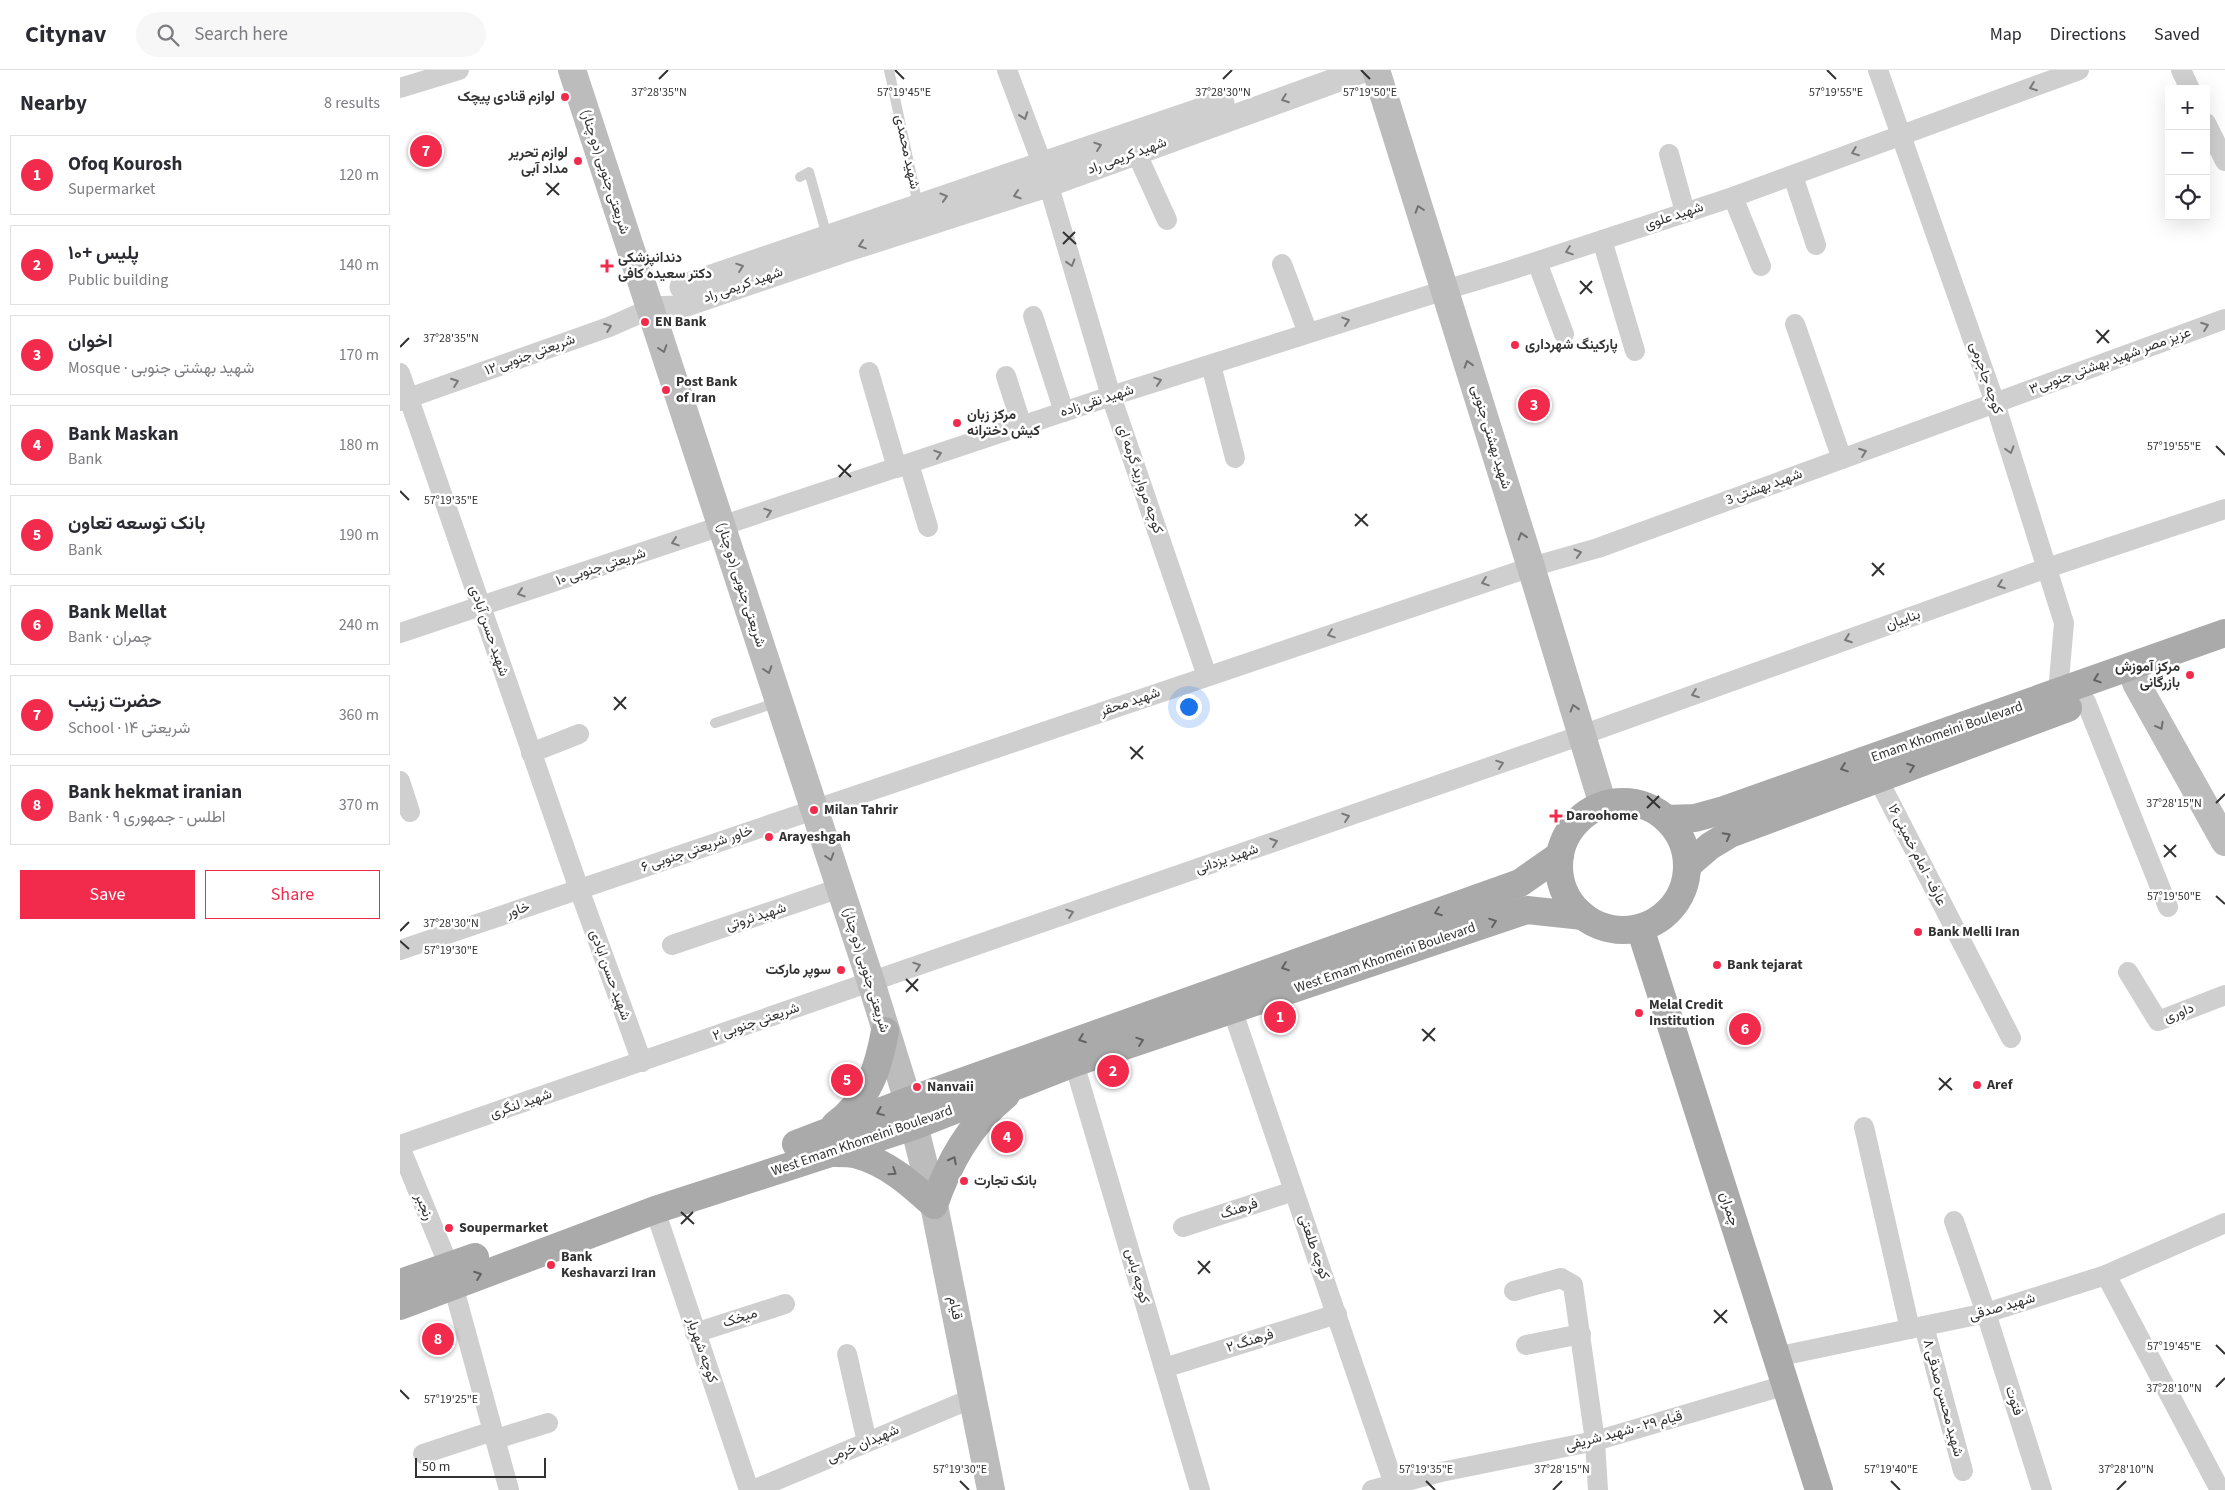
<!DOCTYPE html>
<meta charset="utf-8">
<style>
body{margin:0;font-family:"Source Sans 3",Vazirmatn,sans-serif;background:#f7f7f7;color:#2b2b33}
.controls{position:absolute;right:15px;top:15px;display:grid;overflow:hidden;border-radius:0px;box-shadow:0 5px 20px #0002}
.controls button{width:45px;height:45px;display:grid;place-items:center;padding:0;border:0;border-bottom:1px solid #e1e1e2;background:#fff;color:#2b2b33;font:25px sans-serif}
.scale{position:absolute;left:15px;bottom:12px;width:131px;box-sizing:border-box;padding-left:5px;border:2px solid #323232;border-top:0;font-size:14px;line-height:18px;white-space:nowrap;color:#323232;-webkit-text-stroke:4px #fff;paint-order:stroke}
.you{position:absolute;left:788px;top:636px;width:18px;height:18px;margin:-12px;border:4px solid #fff;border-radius:50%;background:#1a73e8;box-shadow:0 0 0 8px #1a73e833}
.badge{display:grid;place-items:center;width:32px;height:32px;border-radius:50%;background:#f22b4d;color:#fff;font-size:16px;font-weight:700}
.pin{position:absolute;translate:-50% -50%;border:2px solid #fff;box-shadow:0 1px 5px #0006}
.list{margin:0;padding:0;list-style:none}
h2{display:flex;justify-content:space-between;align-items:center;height:65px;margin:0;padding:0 20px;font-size:21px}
h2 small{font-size:16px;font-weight:400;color:#7c7c81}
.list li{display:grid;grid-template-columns:32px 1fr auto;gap:15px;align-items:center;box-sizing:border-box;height:80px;margin:0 10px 10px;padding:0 10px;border:1px solid #e1e1e2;border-radius:0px}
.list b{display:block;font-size:19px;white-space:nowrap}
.list p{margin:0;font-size:16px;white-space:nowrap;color:#7c7c81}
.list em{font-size:16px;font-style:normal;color:#7c7c81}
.actions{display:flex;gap:10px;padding:15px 20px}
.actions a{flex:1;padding:11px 0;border:1px solid #f22b4d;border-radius:0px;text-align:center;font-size:18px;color:#f22b4d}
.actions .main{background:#f22b4d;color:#fff}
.icon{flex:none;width:28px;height:28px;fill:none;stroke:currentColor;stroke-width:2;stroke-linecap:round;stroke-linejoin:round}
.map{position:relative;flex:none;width:1825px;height:1420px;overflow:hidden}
header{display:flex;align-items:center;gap:30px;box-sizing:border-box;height:70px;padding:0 25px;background:#fff;border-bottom:1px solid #e1e1e2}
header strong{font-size:24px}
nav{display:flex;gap:28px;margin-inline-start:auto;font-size:18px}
.search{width:350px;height:45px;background:#f7f7f7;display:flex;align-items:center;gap:12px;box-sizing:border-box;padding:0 18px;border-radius:28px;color:#7c7c81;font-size:19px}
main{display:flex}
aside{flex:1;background:#fff}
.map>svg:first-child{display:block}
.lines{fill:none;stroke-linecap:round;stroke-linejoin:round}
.service{stroke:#cfcfcf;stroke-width:10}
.minor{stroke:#cfcfcf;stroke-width:20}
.tertiary{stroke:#cfcfcf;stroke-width:25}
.secondary{stroke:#bcbcbc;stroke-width:28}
.primary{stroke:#aaa;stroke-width:28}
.oneway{stroke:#797979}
.oneway2{stroke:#707070}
.oneway3{stroke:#626262}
.ticks{fill:none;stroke:#323232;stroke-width:2}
.poi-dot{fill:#f22b4d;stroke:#fff;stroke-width:2}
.labels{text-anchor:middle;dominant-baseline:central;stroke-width:5;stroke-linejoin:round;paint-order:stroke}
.poi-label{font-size:14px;font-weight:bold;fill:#323232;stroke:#fff;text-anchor:start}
.street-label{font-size:14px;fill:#323232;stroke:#fff}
.ticks-label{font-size:12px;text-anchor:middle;fill:#323232;stroke:#fff;stroke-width:5;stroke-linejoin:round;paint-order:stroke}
</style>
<header>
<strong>Citynav</strong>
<div class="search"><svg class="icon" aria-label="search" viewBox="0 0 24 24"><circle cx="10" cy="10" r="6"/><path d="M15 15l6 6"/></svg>Search here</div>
<nav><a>Map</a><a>Directions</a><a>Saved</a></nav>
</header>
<main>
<aside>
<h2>Nearby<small>8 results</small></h2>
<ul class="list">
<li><span class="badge">1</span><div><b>Ofoq Kourosh</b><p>Supermarket</p></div><em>120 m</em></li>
<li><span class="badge">2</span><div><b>پلیس +۱۰</b><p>Public building</p></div><em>140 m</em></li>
<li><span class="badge">3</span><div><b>اخوان</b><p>Mosque · شهید بهشتی جنوبی</p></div><em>170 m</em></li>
<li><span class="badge">4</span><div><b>Bank Maskan</b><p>Bank</p></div><em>180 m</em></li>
<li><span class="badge">5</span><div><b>بانک توسعه تعاون</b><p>Bank</p></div><em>190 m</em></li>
<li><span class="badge">6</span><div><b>Bank Mellat</b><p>Bank · چمران</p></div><em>240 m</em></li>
<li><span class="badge">7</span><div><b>حضرت زینب</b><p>School · شریعتی ۱۴</p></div><em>360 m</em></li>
<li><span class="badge">8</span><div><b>Bank hekmat iranian</b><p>Bank · اطلس - جمهوری ۹</p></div><em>370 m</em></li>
</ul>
<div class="actions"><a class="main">Save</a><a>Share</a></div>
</aside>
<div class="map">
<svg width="1825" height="1420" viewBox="0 0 1825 1420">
<rect width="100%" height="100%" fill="#fff"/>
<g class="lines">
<!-- service -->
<g class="service">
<path d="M489 0 518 135"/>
<path d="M400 107 409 102 427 166"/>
<path d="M315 653 378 632"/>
</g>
<!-- minor -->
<g class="minor">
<path d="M607 0 643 96 711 326 807 606"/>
<path d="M1478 0 1595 333 1664 553 1658 622"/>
<path d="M1781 0 1790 19"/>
<path d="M0 18 59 0"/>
<path d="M1806 53 1825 91"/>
<path d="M736 82 767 150"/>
<path d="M1269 84 1285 142"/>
<path d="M1393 106 1416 175"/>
<path d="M1333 127 1361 196"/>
<path d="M1202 170 1235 281"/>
<path d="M1137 192 1164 264"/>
<path d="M882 194 908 263"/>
<path d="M633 246 664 342"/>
<path d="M1395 254 1442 389"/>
<path d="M811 295 835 388"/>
<path d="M469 302 497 398"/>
<path d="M0 303 179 819 242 992"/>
<path d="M606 306 622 356"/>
<path d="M0 331 209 257 250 239"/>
<path d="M509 394 528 457"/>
<path d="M0 563 711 326 1045 220 1108 201 1333 127 1679 0"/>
<path d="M1686 632 1768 837"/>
<path d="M131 683 179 664"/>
<path d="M1478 709 1611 968"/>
<path d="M0 711 10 742"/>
<path d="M272 875 440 818"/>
<path d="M0 880 1131 497 1198 478 1825 249"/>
<path d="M1728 902 1758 951 1825 925"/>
<path d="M832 939 996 1420"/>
<path d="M674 993 800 1420"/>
<path d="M1464 1057 1510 1259"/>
<path d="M0 1075 1182 665 1647 498 1825 439"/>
<path d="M0 1077 49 1196"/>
<path d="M255 1140 349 1420"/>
<path d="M1554 1151 1586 1243 1642 1420"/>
<path d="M783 1157 894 1121"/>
<path d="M1706 1205 1820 1420"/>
<path d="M53 1215 109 1420"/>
<path d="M1114 1221 1161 1208 1173 1215 1195 1371 1198 1420"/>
<path d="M1524 1256 1563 1401"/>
<path d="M295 1263 385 1234"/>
<path d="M1126 1275 1181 1264"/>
<path d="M447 1284 467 1372"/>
<path d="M1376 1287 1586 1243 1706 1205 1825 1153"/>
<path d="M764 1298 937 1244"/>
<path d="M96 1369 148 1353"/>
<path d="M23 1384 93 1361"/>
<path d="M353 1420 573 1328"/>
<path d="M972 1420 1041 1402 1195 1371 1386 1315"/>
</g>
<!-- tertiary -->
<g class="tertiary">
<path d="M282 217C462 154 642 96 822 33"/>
<path d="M250 239 275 238 445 180 647 115 964 0"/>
</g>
<!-- secondary -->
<g class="secondary">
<path d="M172 0 471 912 508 1031 534 1135 591 1420"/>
<path d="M976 0 1131 497 1203 735"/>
<path d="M1736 613 1825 772"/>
</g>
<!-- primary -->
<g class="primary">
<circle cx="1223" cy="796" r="64"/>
<path d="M1267 749 1295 748 1324 740 1825 563"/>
<path d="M1288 795 1310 776 1330 764 1668 638"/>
<path d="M1240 858 1419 1420"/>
<path d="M435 1055C468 1030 478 1000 485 961"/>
<path d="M396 1074 508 1031 1120 813 1160 785"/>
<path d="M435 1083C442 1083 451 1083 458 1085 488 1093 512 1115 534 1135 549 1092 570 1054 606 1025"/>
<path d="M0 1213 75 1187"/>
<path d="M0 1236 255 1140 514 1056 674 993 1127 840 1183 846"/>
</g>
</g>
<!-- one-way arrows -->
<defs><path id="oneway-chevron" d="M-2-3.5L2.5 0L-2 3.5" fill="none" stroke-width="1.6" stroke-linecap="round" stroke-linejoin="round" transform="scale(1.25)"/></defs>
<g class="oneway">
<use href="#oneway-chevron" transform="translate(1633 17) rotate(160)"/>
<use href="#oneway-chevron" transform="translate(885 29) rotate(160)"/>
<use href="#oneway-chevron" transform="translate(624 46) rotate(70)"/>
<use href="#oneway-chevron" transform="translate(698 76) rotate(-19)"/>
<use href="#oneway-chevron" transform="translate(1455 82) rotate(159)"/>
<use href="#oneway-chevron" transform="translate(617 125) rotate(162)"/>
<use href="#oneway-chevron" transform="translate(544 127) rotate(-17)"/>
<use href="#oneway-chevron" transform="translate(462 175) rotate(162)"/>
<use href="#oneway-chevron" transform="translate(1169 181) rotate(161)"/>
<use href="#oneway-chevron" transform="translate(671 193) rotate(73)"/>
<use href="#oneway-chevron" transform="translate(340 197) rotate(-19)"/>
<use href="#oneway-chevron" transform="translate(946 251) rotate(-18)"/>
<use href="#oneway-chevron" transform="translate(1805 256) rotate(-20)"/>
<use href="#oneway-chevron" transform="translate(208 257) rotate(-21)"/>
<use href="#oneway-chevron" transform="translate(758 311) rotate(-18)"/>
<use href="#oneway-chevron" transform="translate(55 312) rotate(-20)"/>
<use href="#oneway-chevron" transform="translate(1610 380) rotate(73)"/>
<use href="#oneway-chevron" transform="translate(1463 382) rotate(-20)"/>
<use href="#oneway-chevron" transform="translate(538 384) rotate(-18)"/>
<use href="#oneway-chevron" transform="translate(368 442) rotate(-19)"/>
<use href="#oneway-chevron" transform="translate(275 472) rotate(162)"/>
<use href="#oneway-chevron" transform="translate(1178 483) rotate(-16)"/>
<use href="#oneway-chevron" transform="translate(1085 512) rotate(161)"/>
<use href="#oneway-chevron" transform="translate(1601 515) rotate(160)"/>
<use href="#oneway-chevron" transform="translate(121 523) rotate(162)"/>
<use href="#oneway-chevron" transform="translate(931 564) rotate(161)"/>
<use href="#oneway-chevron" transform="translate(1448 569) rotate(160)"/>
<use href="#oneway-chevron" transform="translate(1295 624) rotate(160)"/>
<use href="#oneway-chevron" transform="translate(1100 694) rotate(-19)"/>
<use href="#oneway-chevron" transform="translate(946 747) rotate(-19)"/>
<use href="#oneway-chevron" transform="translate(874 772) rotate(-19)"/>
<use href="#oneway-chevron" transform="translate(670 843) rotate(-19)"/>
<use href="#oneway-chevron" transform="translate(517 896) rotate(-19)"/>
</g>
<g class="oneway2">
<use href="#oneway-chevron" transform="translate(1019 139) rotate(-108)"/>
<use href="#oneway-chevron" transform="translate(263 279) rotate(72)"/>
<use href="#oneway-chevron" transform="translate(1068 294) rotate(-107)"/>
<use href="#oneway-chevron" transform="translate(1122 466) rotate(-107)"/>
<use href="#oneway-chevron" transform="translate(368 600) rotate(72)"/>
<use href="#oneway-chevron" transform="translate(1174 638) rotate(-107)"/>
<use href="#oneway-chevron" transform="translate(1760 656) rotate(61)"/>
<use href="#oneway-chevron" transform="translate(430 787) rotate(72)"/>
</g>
<g class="oneway3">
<use href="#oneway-chevron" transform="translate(1697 609) rotate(161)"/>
<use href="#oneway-chevron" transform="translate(1511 697) rotate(-20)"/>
<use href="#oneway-chevron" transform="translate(1444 698) rotate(161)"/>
<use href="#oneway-chevron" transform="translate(1327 766) rotate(-28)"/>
<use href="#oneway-chevron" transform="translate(1038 842) rotate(160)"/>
<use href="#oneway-chevron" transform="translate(1093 852) rotate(-19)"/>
<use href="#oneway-chevron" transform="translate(885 897) rotate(160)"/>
<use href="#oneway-chevron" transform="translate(682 969) rotate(160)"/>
<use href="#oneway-chevron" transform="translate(740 971) rotate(-19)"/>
<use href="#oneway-chevron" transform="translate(480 1042) rotate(158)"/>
<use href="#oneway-chevron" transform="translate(553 1090) rotate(-63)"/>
<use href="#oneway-chevron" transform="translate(493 1102) rotate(33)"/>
<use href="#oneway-chevron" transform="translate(78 1205) rotate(-20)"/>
</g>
<!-- ticks -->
<path class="ticks" d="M495 0 504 9M961 0 970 9M1427 0 1436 9M259 9 268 0M823 9 832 0M146 113 159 125M147 125 159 113M663 162 676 174M663 174 675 162M1180 211 1192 223M1180 224 1192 211M1696 260 1709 273M1697 273 1709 260M0 277 9 268M1816 376 1825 385M438 395 451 407M439 407 451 394M0 421 9 430M955 444 968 456M955 456 967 444M1472 493 1484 505M1472 506 1484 493M214 627 226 639M214 640 226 627M730 677 743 689M731 689 743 676M1247 726 1260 738M1816 733 1825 724M1247 738 1259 726M1764 775 1776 787M1764 787 1776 775M1816 826 1825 834M0 861 9 852M0 871 9 879M506 909 518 921M506 922 518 909M1022 959 1035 971M1023 971 1035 958M1539 1008 1552 1020M1539 1020 1551 1008M281 1142 294 1154M281 1154 293 1142M798 1191 810 1203M798 1204 810 1191M1314 1240 1327 1253M1314 1253 1327 1240M1816 1275 1825 1284M1816 1317 1825 1308M0 1320 9 1329M560 1411 569 1420M1026 1411 1035 1420M1491 1411 1500 1420M1153 1420 1162 1411M1717 1420 1726 1411"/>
<!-- markers -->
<g class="poi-dot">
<circle cx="165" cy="27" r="5"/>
<circle cx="178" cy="91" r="5"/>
<path d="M204.5 188.5h5v5h5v5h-5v5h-5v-5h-5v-5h5z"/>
<circle cx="245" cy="252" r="5"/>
<circle cx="1115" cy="275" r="5"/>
<circle cx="266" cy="320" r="5"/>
<circle cx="557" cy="353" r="5"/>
<circle cx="1790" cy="605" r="5"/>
<circle cx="414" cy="740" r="5"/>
<path d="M1153.5 738.5h5v5h5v5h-5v5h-5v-5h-5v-5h5z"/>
<circle cx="369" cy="767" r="5"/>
<circle cx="1518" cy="862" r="5"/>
<circle cx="1317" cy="895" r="5"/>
<circle cx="441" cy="900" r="5"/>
<circle cx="1239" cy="943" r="5"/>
<circle cx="1577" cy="1015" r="5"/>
<circle cx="517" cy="1017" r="5"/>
<circle cx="564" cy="1111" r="5"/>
<circle cx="49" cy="1158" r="5"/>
<circle cx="151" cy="1195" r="5"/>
</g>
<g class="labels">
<!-- poi labels -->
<g class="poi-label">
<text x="155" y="27" text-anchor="end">لوازم قنادی پیچک</text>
<text x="168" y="83" text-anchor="end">لوازم تحریر<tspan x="168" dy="16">مداد آبی</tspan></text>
<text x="218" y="188">دندانپزشکی<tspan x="218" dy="16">دکتر سعیده کافی</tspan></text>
<text x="255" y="252">EN Bank</text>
<text x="1125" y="275">پارکینگ شهرداری</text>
<text x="276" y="312">Post Bank<tspan x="276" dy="16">of Iran</tspan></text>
<text x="567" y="345">مرکز زبان<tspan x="567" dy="16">کیش دخترانه</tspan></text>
<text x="1780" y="597" text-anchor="end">مرکز آموزش<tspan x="1780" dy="16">بازرگانی</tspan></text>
<text x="424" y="740">Milan Tahrir</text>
<text x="1166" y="746">Daroohome</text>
<text x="379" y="767">Arayeshgah</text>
<text x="1528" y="862">Bank Melli Iran</text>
<text x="1327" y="895">Bank tejarat</text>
<text x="431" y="900" text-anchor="end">سوپر مارکت</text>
<text x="1249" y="935">Melal Credit<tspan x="1249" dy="16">Institution</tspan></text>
<text x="1587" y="1015">Aref</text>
<text x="527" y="1017">Nanvaii</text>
<text x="574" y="1111">بانک تجارت</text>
<text x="59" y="1158">Soupermarket</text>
<text x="161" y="1187">Bank<tspan x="161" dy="16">Keshavarzi Iran</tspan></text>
</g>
<!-- street labels -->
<g class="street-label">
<text transform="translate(507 82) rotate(78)">شهید محمدی</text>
<text transform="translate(727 86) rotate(-20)">شهید کریمی راد</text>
<text transform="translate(205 102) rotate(72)">شریعتی جنوبی (دو چنار)</text>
<text transform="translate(1274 146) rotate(-18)">شهید علوی</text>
<text transform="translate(343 215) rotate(-19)">شهید کریمی راد</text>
<text transform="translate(130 285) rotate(-20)">شریعتی جنوبی ۱۲</text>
<text transform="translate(1710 291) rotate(-20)">عزیز مصر شهید بهشتی جنوبی۳</text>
<text transform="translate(1586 308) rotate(71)">کوچه جاجرمی</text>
<text transform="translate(697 331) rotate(-18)">شهید نقی زاده</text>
<text transform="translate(1091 367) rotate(73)">شهید بهشتی جنوبی</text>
<text transform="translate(740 409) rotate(71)">کوچه مروارید گرمه ای</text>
<text transform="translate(1364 417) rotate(-20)">شهید بهشتی 3</text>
<text transform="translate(201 497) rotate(-18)">شریعتی جنوبی ۱۰</text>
<text transform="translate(341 515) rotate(72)">شریعتی جنوبی (دو چنار)</text>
<text transform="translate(1503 550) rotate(-20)">بناییان</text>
<text transform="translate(89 561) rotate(71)">شهید حسن آبادی</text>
<text transform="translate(730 632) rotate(-19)">شهید محقر</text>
<text transform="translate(1547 662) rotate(-19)">Emam Khomeini Boulevard</text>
<text transform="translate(297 779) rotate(-19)">خاور شریعتی جنوبی ۶</text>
<text transform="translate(1517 785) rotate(63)">عارف - امام خمینی ۱۶</text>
<text transform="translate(827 789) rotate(-19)">شهید یزدانی</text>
<text transform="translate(118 840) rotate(-19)">خاور</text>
<text transform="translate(356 847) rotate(-18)">شهید ثروتی</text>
<text transform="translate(985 888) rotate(-19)">West Emam Khomeini Boulevard</text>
<text transform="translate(466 900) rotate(73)">شریعتی جنوبی (دو چنار)</text>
<text transform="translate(210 905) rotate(70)">شهید حسن ابادی</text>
<text transform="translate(1779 943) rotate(-21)">داوری</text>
<text transform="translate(356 952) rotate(-19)">شریعتی جنوبی ۲</text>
<text transform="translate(121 1034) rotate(-19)">شهید لنگری</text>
<text transform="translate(462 1071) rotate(-19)">West Emam Khomeini Boulevard</text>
<text transform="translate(24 1137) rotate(68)">رنجبر</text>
<text transform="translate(839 1139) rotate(-18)">فرهنگ</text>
<text transform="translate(1329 1139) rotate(72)">چمران</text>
<text transform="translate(914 1177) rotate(71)">کوچه طلعتی</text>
<text transform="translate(737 1206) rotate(74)">کوچه یاس</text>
<text transform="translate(1602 1237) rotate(-16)">شهید صدقی</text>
<text transform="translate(555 1238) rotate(79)">قیام</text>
<text transform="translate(340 1248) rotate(-18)">میخک</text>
<text transform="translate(850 1271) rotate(-17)">فرهنگ ۲</text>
<text transform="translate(302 1280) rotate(71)">کوچه شهریار</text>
<text transform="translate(1543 1328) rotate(75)">شهید محسن صدقی ۸</text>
<text transform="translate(1614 1331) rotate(72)">فتوت</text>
<text transform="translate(1224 1361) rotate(-15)">قیام ۲۹ - شهید شریفی</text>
<text transform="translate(463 1374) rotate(-23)">شهیدان خرمی</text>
</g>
</g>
<g class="ticks-label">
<text x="504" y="26">57°19'45"E</text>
<text x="970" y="26">57°19'50"E</text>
<text x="1436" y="26">57°19'55"E</text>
<text x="259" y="26">37°28'35"N</text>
<text x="823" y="26">37°28'30"N</text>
<text x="51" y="272">37°28'35"N</text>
<text x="1774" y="380">57°19'55"E</text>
<text x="51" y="434">57°19'35"E</text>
<text x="1774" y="737">37°28'15"N</text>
<text x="1774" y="830">57°19'50"E</text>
<text x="51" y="857">37°28'30"N</text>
<text x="51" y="884">57°19'30"E</text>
<text x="1774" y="1280">57°19'45"E</text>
<text x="1774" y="1322">37°28'10"N</text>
<text x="51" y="1333">57°19'25"E</text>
<text x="1162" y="1403">37°28'15"N</text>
<text x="1726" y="1403">37°28'10"N</text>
<text x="560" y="1403">57°19'30"E</text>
<text x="1026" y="1403">57°19'35"E</text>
<text x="1491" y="1403">57°19'40"E</text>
</g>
</svg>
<div class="controls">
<button>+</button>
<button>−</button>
<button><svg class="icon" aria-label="locate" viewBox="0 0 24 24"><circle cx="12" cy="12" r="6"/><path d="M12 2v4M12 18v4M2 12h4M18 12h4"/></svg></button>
</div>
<div class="scale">50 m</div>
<div class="you"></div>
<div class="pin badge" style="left:880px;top:947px">1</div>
<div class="pin badge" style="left:713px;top:1001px">2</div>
<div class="pin badge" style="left:1134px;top:335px">3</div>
<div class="pin badge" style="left:607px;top:1067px">4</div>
<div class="pin badge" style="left:447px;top:1010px">5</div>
<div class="pin badge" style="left:1345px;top:959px">6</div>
<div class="pin badge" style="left:26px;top:81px">7</div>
<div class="pin badge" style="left:38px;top:1269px">8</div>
</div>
</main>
